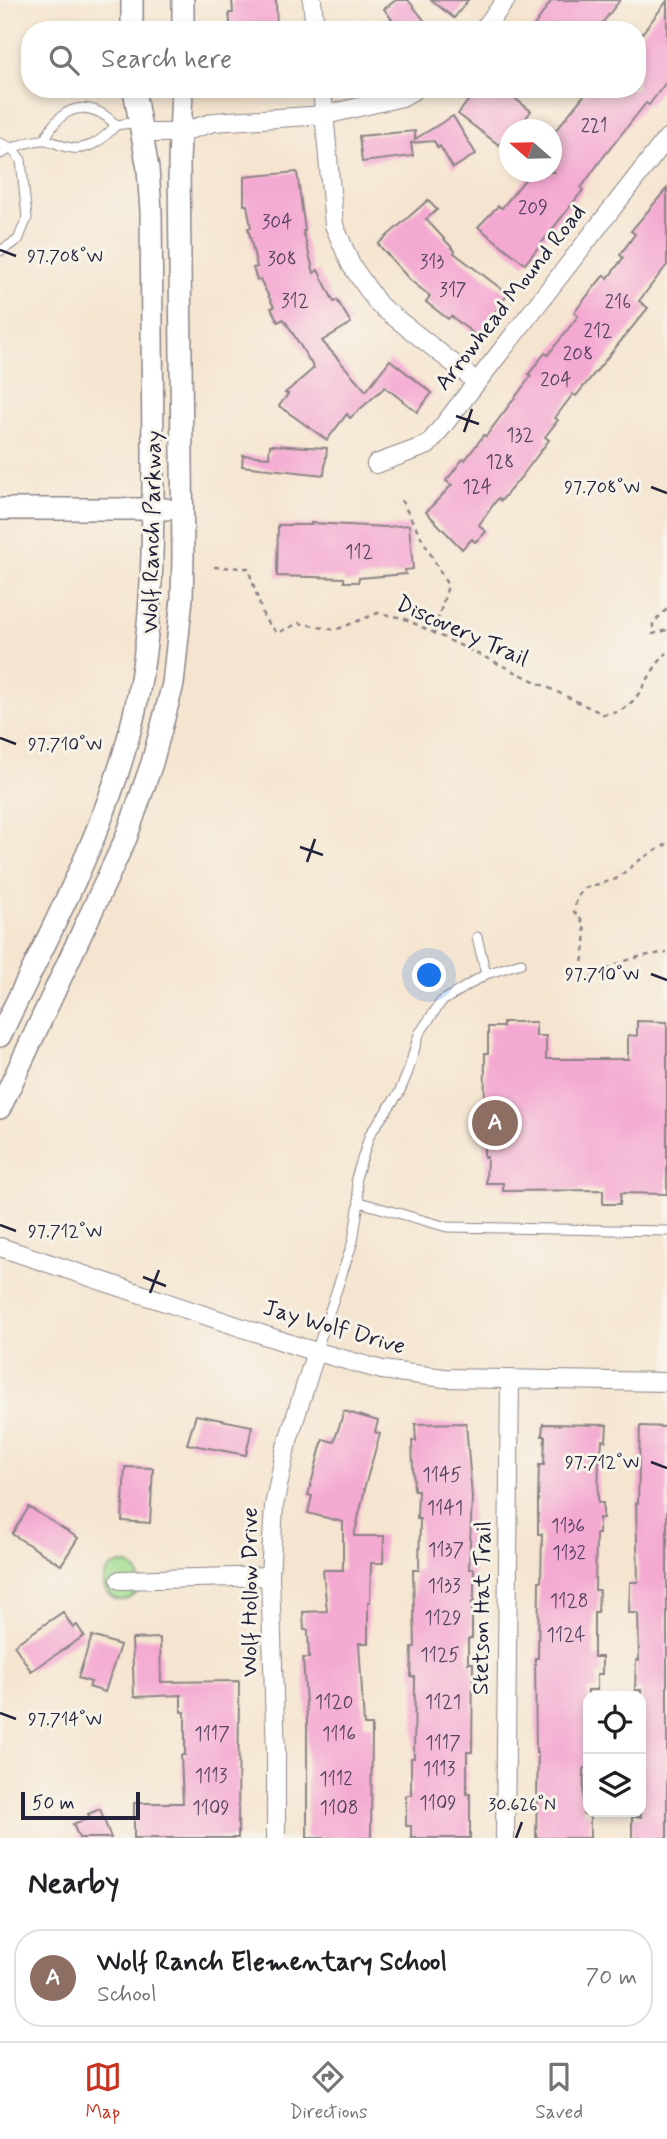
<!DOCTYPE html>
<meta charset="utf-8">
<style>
body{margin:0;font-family:Mynerve,sans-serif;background:#f6f6f6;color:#202124}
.controls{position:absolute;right:21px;bottom:21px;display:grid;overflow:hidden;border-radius:14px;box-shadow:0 4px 10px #0003}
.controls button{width:63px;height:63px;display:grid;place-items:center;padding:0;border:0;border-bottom:2px solid #e0e0e0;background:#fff;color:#202124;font:35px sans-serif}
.compass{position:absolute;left:499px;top:119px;width:63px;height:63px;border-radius:50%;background:#fff;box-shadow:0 4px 10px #0003;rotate:290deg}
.scale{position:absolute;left:21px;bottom:18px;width:119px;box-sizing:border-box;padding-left:7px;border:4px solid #22223b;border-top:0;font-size:19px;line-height:24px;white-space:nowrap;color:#22223b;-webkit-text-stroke:5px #f7f3e8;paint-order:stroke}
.you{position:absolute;left:430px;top:976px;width:24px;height:24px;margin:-18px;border:5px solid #fff;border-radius:50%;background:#1a73e8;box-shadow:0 0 0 10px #1a73e833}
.badge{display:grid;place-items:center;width:46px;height:46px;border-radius:50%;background:#c8321e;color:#fff;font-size:23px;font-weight:700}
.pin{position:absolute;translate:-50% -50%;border:4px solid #fff;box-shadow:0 2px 7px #0006}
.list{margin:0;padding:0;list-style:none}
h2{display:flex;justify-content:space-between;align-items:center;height:91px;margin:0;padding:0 28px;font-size:30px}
h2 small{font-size:23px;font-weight:400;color:#757577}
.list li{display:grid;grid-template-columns:46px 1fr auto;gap:21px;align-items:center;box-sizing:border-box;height:98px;margin:0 14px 14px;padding:0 14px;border:2px solid #e0e0e0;border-radius:28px}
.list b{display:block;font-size:26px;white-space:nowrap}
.list p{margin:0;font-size:23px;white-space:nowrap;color:#757577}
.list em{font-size:23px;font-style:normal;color:#757577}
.icon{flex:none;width:38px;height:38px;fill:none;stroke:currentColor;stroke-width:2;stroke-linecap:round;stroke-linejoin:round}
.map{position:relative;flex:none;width:667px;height:1838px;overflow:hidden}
.search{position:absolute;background:#fff;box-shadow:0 4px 10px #0003;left:21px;right:21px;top:21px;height:77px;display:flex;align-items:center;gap:18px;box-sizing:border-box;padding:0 24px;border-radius:28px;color:#757577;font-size:26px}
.sheet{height:203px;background:#fff}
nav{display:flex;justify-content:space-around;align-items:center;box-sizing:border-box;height:98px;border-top:2px solid #e0e0e0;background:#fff;font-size:19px;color:#757577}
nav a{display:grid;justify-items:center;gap:4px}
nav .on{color:#c8321e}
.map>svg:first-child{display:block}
.green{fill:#a2dd90;stroke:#628066;stroke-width:2}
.building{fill:#f4a9d2}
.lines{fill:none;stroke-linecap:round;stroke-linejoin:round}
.service-casing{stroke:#8c8486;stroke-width:11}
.minor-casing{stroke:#8c8486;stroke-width:20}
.tertiary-casing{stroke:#8c8486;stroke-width:24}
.path{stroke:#8c8486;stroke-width:2.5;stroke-dasharray:5 5;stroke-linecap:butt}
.service{stroke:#fff;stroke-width:9}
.minor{stroke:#fff;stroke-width:18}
.tertiary{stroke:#fff;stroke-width:21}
.ticks{fill:none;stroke:#22223b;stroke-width:2.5}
.labels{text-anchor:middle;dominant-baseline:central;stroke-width:6;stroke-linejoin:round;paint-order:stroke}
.number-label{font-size:19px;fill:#564461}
.street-label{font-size:23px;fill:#22223b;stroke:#f7f3e8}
.ticks-label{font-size:18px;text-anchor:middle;fill:#22223b;stroke:#f7f3e8;stroke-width:6;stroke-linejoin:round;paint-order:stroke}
</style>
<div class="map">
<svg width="667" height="1838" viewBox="0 0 667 1838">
<rect width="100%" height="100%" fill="#f7f3e8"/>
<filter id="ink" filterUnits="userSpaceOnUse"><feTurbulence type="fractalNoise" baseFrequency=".0143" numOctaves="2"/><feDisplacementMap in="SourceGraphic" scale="14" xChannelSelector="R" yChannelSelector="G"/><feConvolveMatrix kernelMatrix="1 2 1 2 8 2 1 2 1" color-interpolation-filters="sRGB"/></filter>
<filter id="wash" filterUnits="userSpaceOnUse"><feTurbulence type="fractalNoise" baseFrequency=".00686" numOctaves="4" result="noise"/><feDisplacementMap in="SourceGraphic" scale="28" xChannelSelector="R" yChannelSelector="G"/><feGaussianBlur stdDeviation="1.57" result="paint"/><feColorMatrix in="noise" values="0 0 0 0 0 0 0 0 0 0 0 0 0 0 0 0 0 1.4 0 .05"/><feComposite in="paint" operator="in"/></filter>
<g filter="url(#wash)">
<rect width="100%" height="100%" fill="#f5e5d0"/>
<!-- green -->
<circle class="green" cx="122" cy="1582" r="18"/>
<g id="blocks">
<!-- building -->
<g class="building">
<path d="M232 0H276L277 30H231L229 13H233Z"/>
<path d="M396 0H408L432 30H400L384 9Z"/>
<path d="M431 0H468L454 18Z"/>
<path d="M552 0H620L603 22 613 30H531Z"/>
<path d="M667 1V81L649 105 646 103 601 160 581 188 583 190 525 264 478 227 498 206 502 208 531 172H554L551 169V136L589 89H637V40Z"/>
<path d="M477 89H503L531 111 517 130H509L499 145 458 114Z"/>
<path d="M453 116 476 154 453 168 440 146 438 148 434 141 411 143 413 156 362 162 359 136 415 131V139Z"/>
<path d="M297 172 305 231H303L314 273 318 270 334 302 337 300 351 323 322 341 366 391 390 360 432 393 417 412 385 387 350 418 347 414 327 440 279 406 288 394 285 393 314 368 284 319 278 322 271 308 274 307 260 279 257 280 253 268 257 267 248 228H251L247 205H244V177Z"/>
<path d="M667 188V265L639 301 648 308 576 396 573 394 555 418 558 420 545 437 549 440 522 476 501 501 498 498 479 525 486 532 475 542 472 539 462 549 426 512 452 485 446 481 463 459 465 460 484 435 486 436 531 376 529 374 545 353 548 355 565 333 578 316 574 313 583 301 604 275 608 278 623 258 620 255 635 234 631 231Z"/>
<path d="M428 200 437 210 426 219 455 251 454 253 508 294 477 336 451 316 448 319 426 302 430 296 410 280 378 244Z"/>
<path d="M270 445 327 448 324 475 242 466 243 455 269 457Z"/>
<path d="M311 523 385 527 409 525 413 569 405 570 406 574 359 578 358 582H344V578L277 576 278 525H311Z"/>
<path d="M637 1021 667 1022V1194L621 1193 620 1204H603V1190L503 1191V1183H486L487 1157H484L485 1053H488V1027H503V1022H536V1036H546V1059H628V1035L637 1036Z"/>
<path d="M344 1411 378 1421 375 1432 380 1434 364 1489H365L354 1536H384L383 1563H371L370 1602H368V1643H359L364 1725H372L371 1838H307V1719L303 1658H309L308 1630H304L303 1612 327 1611 323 1570H343V1522L308 1513 312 1496 308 1495 323 1439 334 1442Z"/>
<path d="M196 1415 252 1426 246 1455 187 1444Z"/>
<path d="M466 1423 472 1497 469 1569H474V1601L472 1602V1638L468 1639V1663H473L472 1752H467V1794H470V1838H411V1826H406V1795H411V1758H414L415 1677H411L412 1647H415L413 1570H419L420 1519H417L418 1490H414L412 1441H416L415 1424Z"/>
<path d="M543 1424 607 1425 606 1441 602 1440 601 1455H599L598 1503H603V1518H599V1534H596L595 1590H599L598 1612H594V1657H602V1674H597V1690H588V1768H584L583 1814H590V1838H536L538 1753H536L535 1658H538L539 1581H541L542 1534H538V1502L539 1465H544L545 1436H542Z"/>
<path d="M640 1426 667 1427V1838H632V1817H641V1690H635L636 1660H639L638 1613H629L630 1582H638L636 1503H638Z"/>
<path d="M125 1467 153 1468 150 1523 122 1521Z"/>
<path d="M29 1507 78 1538 61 1565 12 1534Z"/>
<path d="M63 1612 73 1628 77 1625 84 1636 31 1671 14 1645Z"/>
<path d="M92 1636 120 1645 105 1692 89 1687 91 1682 78 1678Z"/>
<path d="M160 1638 161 1682 239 1681 238 1838H134V1803H183L181 1755H185V1712H181V1695L134 1697 132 1639Z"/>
<path d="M100 1809 111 1838H79L73 1824 90 1818 88 1814Z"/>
</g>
</g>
</g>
<g filter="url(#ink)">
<use href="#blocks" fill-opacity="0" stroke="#8c8486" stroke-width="2"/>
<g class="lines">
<!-- service casing -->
<g class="service-casing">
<g id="service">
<path d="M45 139C61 106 88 97 116 125"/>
<path d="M0 143 12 148 21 160 27 218 18 240 0 251"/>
<path d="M0 154C12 148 28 141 42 140 49 139 57 144 63 146 85 154 102 141 116 125L139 122"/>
<path d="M477 937 486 974"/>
<path d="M359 1202 447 1227 667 1231"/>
<path d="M316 1352 353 1241 359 1202 356 1178 370 1134 399 1093 408 1072 419 1034 441 1002 486 974 521 963"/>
</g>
</g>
<!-- minor casing -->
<g class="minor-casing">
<g id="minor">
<path d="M312 0 315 30"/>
<path d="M483 30 506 0"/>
<path d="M322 89 334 225 351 265 379 305 477 382"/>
<path d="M141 133H180L214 122 325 115 402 97 416 89"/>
<path d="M376 464 428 445 667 138"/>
<path d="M0 1247 303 1348 382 1370 444 1378 667 1382"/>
<path d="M120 1580 270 1576"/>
<path d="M276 1838V1754L270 1576 274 1506 286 1447 316 1352"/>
<path d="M505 1838 510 1379"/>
</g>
</g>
<!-- tertiary casing -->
<g class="tertiary-casing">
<g id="tertiary">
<path d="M132 30V0"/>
<path d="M183 30V0"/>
<path d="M0 509H166"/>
<path d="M0 1036C49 933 107 830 133 719 154 630 153 540 153 450 152 370 152 290 151 211L148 169 134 89"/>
<path d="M0 1108 126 838 152 763 173 684 182 598 183 556 179 162 182 89"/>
</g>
</g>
<!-- path -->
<g class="path">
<path d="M401 500 448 586 434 632"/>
<path d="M214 567 248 568 264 618 277 633 299 623 335 630 378 613 403 618 603 714C640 714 644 674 667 653"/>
<path d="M667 609 653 623V634L667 630"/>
<path d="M667 844 641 859 616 879 585 888 577 897 574 912C593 927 583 954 580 974L583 978H598C612 961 646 954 667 953"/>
</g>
<!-- service -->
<use href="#service" class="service"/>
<!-- minor -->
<use href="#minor" class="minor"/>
<!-- tertiary -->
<use href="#tertiary" class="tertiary"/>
</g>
</g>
<!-- ticks -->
<path class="ticks" d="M0 250 16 256M456 416 479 424M464 432 472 409M651 487 667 493M0 738 16 744M300 847 323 855M307 862 315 839M651 974 667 980M0 1225 16 1231M143 1277 166 1286M150 1293 159 1270M651 1462 667 1468M0 1713 16 1719M516 1838 522 1822"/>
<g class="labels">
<!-- number labels -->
<g class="number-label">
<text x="594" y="126">221</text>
<text x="533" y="208">209</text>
<text x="277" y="222">304</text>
<text x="282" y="259">308</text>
<text x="432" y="262">313</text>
<text x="453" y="290">317</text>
<text x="295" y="301">312</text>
<text x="618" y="302">216</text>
<text x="598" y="331">212</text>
<text x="578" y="354">208</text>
<text x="556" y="380">204</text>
<text x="520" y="435">132</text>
<text x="500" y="462">128</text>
<text x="477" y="487">124</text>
<text x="359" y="552">112</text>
<text x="442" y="1475">1145</text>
<text x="445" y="1508">1141</text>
<text x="568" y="1526">1136</text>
<text x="446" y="1550">1137</text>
<text x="569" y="1553">1132</text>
<text x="444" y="1586">1133</text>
<text x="569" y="1601">1128</text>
<text x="443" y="1618">1129</text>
<text x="566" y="1635">1124</text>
<text x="440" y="1655">1125</text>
<text x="334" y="1702">1120</text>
<text x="443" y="1702">1121</text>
<text x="212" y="1734">1117</text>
<text x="339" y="1734">1116</text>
<text x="443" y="1743">1117</text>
<text x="439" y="1769">1113</text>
<text x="211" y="1776">1113</text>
<text x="336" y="1779">1112</text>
<text x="438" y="1803">1109</text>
<text x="211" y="1808">1109</text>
<text x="339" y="1808">1108</text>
</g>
<!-- street labels -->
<g class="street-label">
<text transform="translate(511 298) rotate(-52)">Arrowhead Mound Road</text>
<text transform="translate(153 532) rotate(-89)">Wolf Ranch Parkway</text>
<text transform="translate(462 632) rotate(24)">Discovery Trail</text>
<text transform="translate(334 1328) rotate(16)">Jay Wolf Drive</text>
<text transform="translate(251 1592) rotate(-90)">Wolf Hollow Drive</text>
<text transform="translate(483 1608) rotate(-89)">Stetson Hat Trail</text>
</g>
</g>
<g class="ticks-label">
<text x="65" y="262">97.708°W</text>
<text x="602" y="493">97.708°W</text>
<text x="65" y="750">97.710°W</text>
<text x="602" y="980">97.710°W</text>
<text x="65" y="1237">97.712°W</text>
<text x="602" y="1468">97.712°W</text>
<text x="65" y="1725">97.714°W</text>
<text x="522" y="1810">30.626°N</text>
</g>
</svg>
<div class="controls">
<button><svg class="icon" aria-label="locate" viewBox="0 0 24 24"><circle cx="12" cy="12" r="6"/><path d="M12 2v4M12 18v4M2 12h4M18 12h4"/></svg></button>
<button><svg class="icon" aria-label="layers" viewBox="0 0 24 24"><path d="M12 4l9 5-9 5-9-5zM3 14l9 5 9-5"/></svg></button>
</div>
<svg class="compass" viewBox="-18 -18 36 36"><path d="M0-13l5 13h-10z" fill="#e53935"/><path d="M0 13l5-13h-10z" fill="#757577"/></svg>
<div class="scale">50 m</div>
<div class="you"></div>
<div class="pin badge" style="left:495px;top:1123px;background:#8d6e63">A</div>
<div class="search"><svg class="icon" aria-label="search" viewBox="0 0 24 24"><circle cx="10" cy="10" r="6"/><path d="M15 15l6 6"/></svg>Search here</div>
</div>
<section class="sheet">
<h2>Nearby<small></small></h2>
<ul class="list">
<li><span class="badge" style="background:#8d6e63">A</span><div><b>Wolf Ranch Elementary School</b><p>School</p></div><em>70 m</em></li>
</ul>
</section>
<nav>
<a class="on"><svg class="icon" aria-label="map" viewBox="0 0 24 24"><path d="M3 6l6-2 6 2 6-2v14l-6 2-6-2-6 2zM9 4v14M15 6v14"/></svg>Map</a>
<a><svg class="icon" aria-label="directions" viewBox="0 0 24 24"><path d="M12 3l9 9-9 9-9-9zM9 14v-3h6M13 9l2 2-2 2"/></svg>Directions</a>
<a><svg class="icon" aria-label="saved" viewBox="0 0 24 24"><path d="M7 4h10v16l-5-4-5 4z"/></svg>Saved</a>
</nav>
